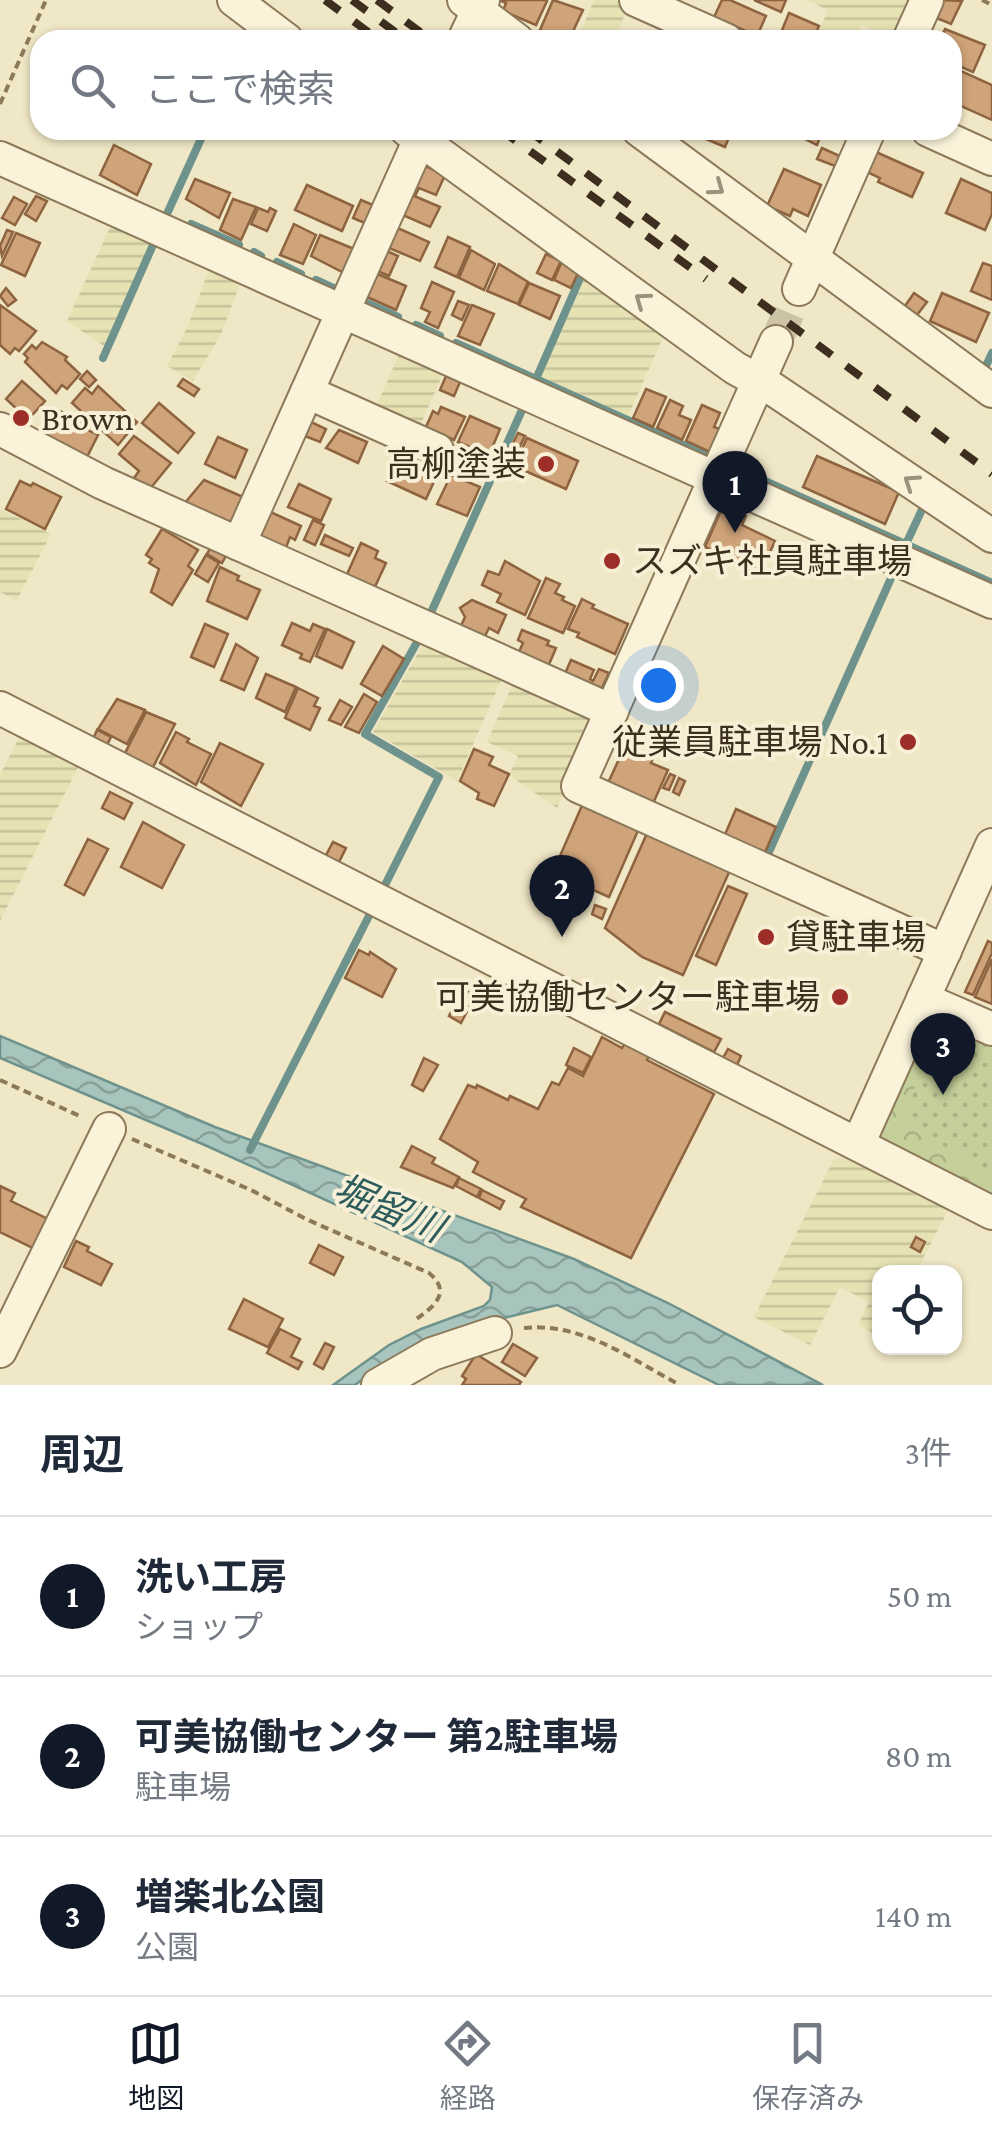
<!DOCTYPE html>
<html lang="ja">
<meta charset="utf-8">
<style>
body{margin:0;font-family:"Crimson Pro","Noto Sans JP",serif;background:#f6f6f7;color:#1f2937}
.controls{position:absolute;right:30px;bottom:30px;display:grid;overflow:hidden;border-radius:20px;box-shadow:0 2px 8px #0004}
.controls button{width:90px;height:90px;display:grid;place-items:center;padding:0;border:0;border-bottom:2px solid #e0e1e3;background:#fff;color:#1f2937;font:50px sans-serif}
.you{position:absolute;left:658px;top:685px;width:35px;height:35px;margin:-25px;border:8px solid #fff;border-radius:50%;background:#1a73e8;box-shadow:0 0 0 15px #1a73e833}
.badge{display:grid;place-items:center;width:65px;height:65px;border-radius:50%;background:#111827;color:#fff;font-size:32px;font-weight:700}
.pin{position:absolute;translate:-50% -82px;filter:drop-shadow(0 2px 5px #0008)}
.pin::after{content:'';position:absolute;top:52px;width:35px;height:30px;background:inherit;clip-path:polygon(0 0,100% 0,50% 100%)}
.list{margin:0;padding:0;list-style:none}
h2{display:flex;justify-content:space-between;align-items:center;height:130px;margin:0;padding:0 40px;font-size:42px}
h2 small{font-size:32px;font-weight:400;color:#747a83}
.list li{display:grid;grid-template-columns:65px 1fr auto;gap:30px;align-items:center;box-sizing:border-box;height:160px;padding:0 40px;border-top:2px solid #e0e1e3}
.list b{display:block;font-size:38px;white-space:nowrap}
.list p{margin:0;font-size:32px;white-space:nowrap;color:#747a83}
.list em{font-size:32px;font-style:normal;color:#747a83}
.icon{flex:none;width:55px;height:55px;fill:none;stroke:currentColor;stroke-width:2;stroke-linecap:round;stroke-linejoin:round}
.map{position:relative;flex:none;width:992px;height:1385px;overflow:hidden}
.search{position:absolute;background:#fff;box-shadow:0 2px 8px #0004;left:30px;right:30px;top:30px;height:110px;display:flex;align-items:center;gap:25px;box-sizing:border-box;padding:0 35px;border-radius:30px;color:#747a83;font-size:38px}
.sheet{height:610px;background:#fff}
nav{display:flex;justify-content:space-around;align-items:center;box-sizing:border-box;height:140px;border-top:2px solid #e0e1e3;background:#fff;font-size:28px;color:#747a83}
nav a{display:grid;justify-items:center;gap:5px}
nav .on{color:#111827}
.map>svg:first-child{display:block}
.farmland{fill:url(#farmland-rules)}
.grass{fill:url(#grass-dots)}
.forest{fill:url(#forest-crowns)}
.water{fill:url(#water-waves);stroke:#6d938c;stroke-width:2.5}
.lines{fill:none;stroke-linecap:round;stroke-linejoin:round}
.stream{stroke:#6d938c;stroke-width:8}
.building{fill:#d0a47a;stroke:#8d643f;stroke-width:2.5}
.minor-tunnel{stroke:#ccc2a5;stroke-width:32;stroke-dasharray:32 16;stroke-linecap:butt}
.minor-casing{stroke:#8c795a;stroke-width:36}
.path{stroke:#8c795a;stroke-width:4;stroke-dasharray:8 5;stroke-linecap:butt}
.minor{stroke:#faf3da;stroke-width:32}
.rail{stroke:#3c2f1f;stroke-width:8;stroke-dasharray:18 18;stroke-linecap:butt}
.oneway{stroke:#9b917c}
.poi-dot{fill:#9e2f28;stroke:#f7f0d6;stroke-width:4}
.labels{text-anchor:middle;dominant-baseline:central;stroke-width:8;stroke-linejoin:round;paint-order:stroke}
.poi-label{font-size:35px;fill:#3c2f1f;stroke:#f7f0d6;text-anchor:start}
.water-label{font-size:38px;font-style:italic;fill:#2d5c5c;stroke:#f7f0d6}
</style>
<div class="map">
<svg width="992" height="1385" viewBox="0 0 992 1385">
<defs>
<pattern id="farmland-rules" width="6" height="5" patternUnits="userSpaceOnUse" patternTransform="scale(2.5)"><rect width="6" height="5" fill="#e6e2b3"/><path d="M0 2.5h6" fill="none" stroke="#c6c29a"/></pattern>
<pattern id="grass-dots" width="8" height="8" patternUnits="userSpaceOnUse" patternTransform="scale(2.5)"><rect width="8" height="8" fill="#c5cf99"/><path d="M2 2h.1M6 6h.1" fill="none" stroke="#aab283" stroke-width="1.8" stroke-linecap="round"/></pattern>
<pattern id="forest-crowns" width="20" height="18" patternUnits="userSpaceOnUse" patternTransform="scale(2.5)"><rect width="20" height="18" fill="#c5cf99"/><path d="M2 6a3 3 0 1 1 6 0M12 15a3 3 0 1 1 6 0" fill="none" stroke="#aab283"/></pattern>
<pattern id="water-waves" width="16" height="10" patternUnits="userSpaceOnUse" patternTransform="scale(2.5)"><rect width="16" height="10" fill="#a7c4bd"/><path d="M0 5q4-4 8 0t8 0" fill="none" stroke="#89a099"/></pattern>
</defs>
<rect width="100%" height="100%" fill="#f0e7c6"/>
<!-- farmland -->
<g class="farmland">
<path d="M594 0H619L629 5 614 40H577Z"/>
<path d="M806 0H917L896 40 862 25 854 40H815L828 10Z"/>
<path d="M112 223 152 241 104 346 67 321Z"/>
<path d="M210 267 241 281 221 334 193 381 167 366 188 326Z"/>
<path d="M586 275 665 333 628 416 540 377Z"/>
<path d="M400 352 444 372 419 428 375 409Z"/>
<path d="M0 509 51 534 17 600 0 592Z"/>
<path d="M426 639 504 674 457 781 373 732Z"/>
<path d="M515 679 596 721 557 808 509 775 518 756 487 742Z"/>
<path d="M24 728 83 758 0 921V775Z"/>
<path d="M843 1158 953 1201 916 1272H880L879 1336 858 1325 869 1302 840 1287 810 1345 754 1317 834 1159Z"/>
</g>
<!-- grass -->
<path class="grass" d="M941 1016 992 1039V1205L882 1149 926 1022Z"/>
<!-- forest -->
<path class="forest" d="M917 1051 927 1056V1062L906 1108 908 1126 992 1173V1205L882 1149 876 1135Z"/>
<!-- water -->
<path class="water" d="M0 1036 215 1127 574 1259 668 1303 823 1385H719L557 1305 459 1329 367 1376 355 1385H333L389 1345 421 1329 484 1306 490 1300 492 1287 462 1262 207 1146 0 1058Z"/>
<g class="lines">
<!-- stream -->
<g class="stream">
<path d="M245 40 253 22"/>
<path d="M166 216 205 130"/>
<path d="M191 224 239 245"/>
<path d="M254 252 261 256"/>
<path d="M277 262 301 274"/>
<path d="M316 280 340 291"/>
<path d="M360 300 398 317"/>
<path d="M416 325 440 336"/>
<path d="M456 343 712 458"/>
<path d="M103 358 153 245"/>
<path d="M985 368 992 353"/>
<path d="M536 379 581 276"/>
<path d="M734 467 992 583"/>
<path d="M906 544 925 503"/>
<path d="M429 617 522 410"/>
<path d="M768 854 892 576"/>
<path d="M382 891 439 777 365 734 420 637"/>
<path d="M250 1150 373 908"/>
</g>
</g>
<!-- building -->
<g class="building">
<path d="M499 0H545L547 1 536 25 503 11 506 3Z"/>
<path d="M553 0 583 10 569 40H561L540 30Z"/>
<path d="M722 0H730L766 16 757 36 714 17Z"/>
<path d="M754 0H786L781 12Z"/>
<path d="M941 0 962 1 951 24 934 17Z"/>
<path d="M789 13 819 26 813 40H788L780 35Z"/>
<path d="M945 29 985 45 973 72 952 63V40H940Z"/>
<path d="M952 67 992 85V120L952 102Z"/>
<path d="M693 130H732L725 147 692 133Z"/>
<path d="M797 130H823L817 145 795 134Z"/>
<path d="M114 145 151 164 137 195 100 175Z"/>
<path d="M822 148 844 158 840 168 817 159Z"/>
<path d="M876 152 923 173 912 197 878 182 880 178 867 172Z"/>
<path d="M419 163 445 175 436 195 419 188 416 194 407 190Z"/>
<path d="M784 169 821 185 808 216 793 209 790 216 767 206Z"/>
<path d="M195 179 230 193 219 218 186 199Z"/>
<path d="M961 179 992 193V214L985 230 946 213Z"/>
<path d="M307 185 353 206 342 231 295 210Z"/>
<path d="M405 192 440 207 430 227 396 212Z"/>
<path d="M36 196 47 201 36 221 25 214Z"/>
<path d="M14 197 27 204 15 225 2 218Z"/>
<path d="M233 199 256 207 241 240 220 230Z"/>
<path d="M361 200 380 208 372 226 353 218Z"/>
<path d="M258 208 268 212 270 208 276 211 267 231 251 224Z"/>
<path d="M294 224 316 235 303 264 280 255Z"/>
<path d="M391 225 429 242 420 261 382 245Z"/>
<path d="M7 230 13 232 2 256 0 246Z"/>
<path d="M16 233 40 243 25 276 1 265Z"/>
<path d="M320 235 359 251 348 275 311 256Z"/>
<path d="M448 237 470 247 457 277 435 267Z"/>
<path d="M382 249 398 256 389 276 373 269Z"/>
<path d="M471 250 495 264 484 290 459 278Z"/>
<path d="M546 254 561 261 552 280 537 273Z"/>
<path d="M562 261 580 269 571 288 554 280Z"/>
<path d="M983 263 992 266V300L971 291Z"/>
<path d="M499 264 528 282 518 304 487 291Z"/>
<path d="M375 273 406 286 396 310 365 296Z"/>
<path d="M432 282 454 292 438 328 425 322 430 312 421 308Z"/>
<path d="M529 283 560 296 550 319 519 305Z"/>
<path d="M6 288 16 300 8 306 0 296Z"/>
<path d="M914 293 927 302 917 315 905 306Z"/>
<path d="M942 293 989 313 976 342 930 321Z"/>
<path d="M458 301 469 305 462 320 452 315Z"/>
<path d="M0 305 36 331 19 351 15 348 10 354 0 345Z"/>
<path d="M472 305 494 314 480 345 458 336Z"/>
<path d="M42 342 67 357 65 360 80 374 67 389 62 385 56 393 25 362 28 358 24 354 32 345 36 349Z"/>
<path d="M87 371 96 380 89 387 80 379Z"/>
<path d="M446 376 460 382 454 396 440 390Z"/>
<path d="M183 379 199 389 194 396 178 386Z"/>
<path d="M22 381 45 401 22 426 12 417 18 410 6 399Z"/>
<path d="M98 386 137 422 118 445 72 403 85 388 92 394Z"/>
<path d="M646 389 666 397 653 427 633 418Z"/>
<path d="M670 400 683 406 679 415 691 420 682 440 657 428Z"/>
<path d="M159 403 194 433 178 453 142 423Z"/>
<path d="M702 405 720 413 714 427 720 429 710 452 686 441Z"/>
<path d="M441 407 465 417 454 440 426 427 433 411 438 414Z"/>
<path d="M58 410 90 426 88 430 98 435 85 461 43 439Z"/>
<path d="M470 416 500 429 489 455 458 442Z"/>
<path d="M311 422 326 429 320 442 305 436Z"/>
<path d="M339 430 367 442 358 463 326 448Z"/>
<path d="M518 433 525 436 518 450 511 447Z"/>
<path d="M134 436 171 463 149 490 134 478 139 471 119 454Z"/>
<path d="M218 437 247 450 235 478 205 464Z"/>
<path d="M527 438 578 461 566 489 514 466Z"/>
<path d="M509 448 519 453 514 464 504 459Z"/>
<path d="M817 456 899 492 885 524 803 487Z"/>
<path d="M418 466 437 475 426 499 387 481 393 467 414 476Z"/>
<path d="M451 475 480 487 467 516 437 504Z"/>
<path d="M204 480 250 500 238 528 184 504Z"/>
<path d="M20 481 31 486 33 483 61 497 45 529 6 509Z"/>
<path d="M299 484 331 499 321 521 288 507Z"/>
<path d="M723 506 746 516 742 525 775 541 761 572 705 547Z"/>
<path d="M266 510 301 526 295 540 290 537 285 550 255 536Z"/>
<path d="M313 520 324 525 315 545 304 540Z"/>
<path d="M162 529 198 550 188 566 193 570 172 605 151 592 159 569 149 563 152 559 146 555Z"/>
<path d="M325 535 353 548 349 556 321 544Z"/>
<path d="M361 543 378 551 375 558 386 563 372 593 344 581Z"/>
<path d="M212 545 227 554 222 563 207 554Z"/>
<path d="M206 555 219 563 208 582 195 574Z"/>
<path d="M505 561 540 581 525 615 497 602 501 594 482 585 488 571 499 575Z"/>
<path d="M220 567 239 576 237 580 260 590 247 619 207 601Z"/>
<path d="M546 578 560 584 555 593 564 597 562 600 575 606 563 633 528 618Z"/>
<path d="M582 599 594 605 592 608 628 624 615 654 577 637 579 633 568 629Z"/>
<path d="M472 600 506 615 498 633 489 628 484 638 459 630 465 617 460 608Z"/>
<path d="M292 623 310 631 313 624 325 629 310 662 300 658 302 654 282 645Z"/>
<path d="M205 624 228 634 214 667 191 657Z"/>
<path d="M327 629 354 642 342 668 316 656Z"/>
<path d="M522 630 549 641 547 645 556 648 547 669 517 656 523 643 518 640Z"/>
<path d="M236 644 258 658 244 690 221 680Z"/>
<path d="M383 646 404 659 382 696 361 684Z"/>
<path d="M571 660 594 670 590 679 593 681 599 669 609 673 602 688 599 687 596 692 563 678Z"/>
<path d="M266 674 296 687 285 712 256 698Z"/>
<path d="M298 688 318 698 314 706 320 708 310 730 285 718Z"/>
<path d="M364 694 377 702 359 733 345 727Z"/>
<path d="M117 699 145 710 127 744 98 729Z"/>
<path d="M340 700 352 707 341 725 329 720Z"/>
<path d="M146 712 175 724 150 773 122 759Z"/>
<path d="M97 730 111 737 104 751 91 744Z"/>
<path d="M176 732 189 739 187 742 211 754 196 785 160 763Z"/>
<path d="M220 743 263 764 241 806 201 782Z"/>
<path d="M625 746 653 758 651 763 668 770 651 808 608 783Z"/>
<path d="M474 749 493 757 489 765 509 774 494 806 477 799 479 793 460 781Z"/>
<path d="M670 774 675 776 669 790 663 788Z"/>
<path d="M679 778 685 781 679 795 673 792Z"/>
<path d="M110 792 132 803 124 819 102 808Z"/>
<path d="M584 801 640 826 609 897 553 872Z"/>
<path d="M736 809 776 827 763 857 723 839Z"/>
<path d="M143 822 184 845 162 888 121 867Z"/>
<path d="M648 831 731 868 683 975 642 957 605 928Z"/>
<path d="M88 839 108 849 84 895 65 885Z"/>
<path d="M333 842 346 848 337 866 324 859Z"/>
<path d="M728 886 747 894 716 965 696 956Z"/>
<path d="M595 905 606 909 602 919 592 914Z"/>
<path d="M988 941 992 943V953L973 995 965 992Z"/>
<path d="M359 950 369 955 370 952 396 969 382 997 345 978Z"/>
<path d="M992 959V1004L975 997Z"/>
<path d="M463 989 475 996 461 1023 449 1016Z"/>
<path d="M665 1012 721 1039 714 1052 659 1024Z"/>
<path d="M602 1037 622 1048 626 1041 650 1054 647 1060 714 1094 631 1258 521 1207 526 1199 473 1172 478 1162 440 1139 468 1085 476 1088 477 1085 508 1100 510 1096 538 1109 552 1082 559 1085 568 1068 583 1076Z"/>
<path d="M574 1048 591 1057 583 1073 566 1065Z"/>
<path d="M728 1049 741 1056 737 1065 723 1058Z"/>
<path d="M424 1058 438 1065 423 1091 412 1085Z"/>
<path d="M412 1146 435 1158 432 1163 459 1177 453 1188 401 1167Z"/>
<path d="M459 1178 481 1189 477 1197 456 1186Z"/>
<path d="M0 1186 15 1193 11 1201 48 1219 33 1248 0 1232Z"/>
<path d="M482 1190 504 1201 500 1209 479 1198Z"/>
<path d="M916 1237 925 1242 920 1252 911 1247Z"/>
<path d="M76 1241 89 1247 87 1251 112 1264 101 1285 64 1267Z"/>
<path d="M319 1245 343 1257 334 1275 310 1263Z"/>
<path d="M244 1299 283 1319 268 1347 229 1329Z"/>
<path d="M280 1329 300 1339 291 1357 302 1362 298 1369 267 1353Z"/>
<path d="M325 1343 334 1347 323 1369 314 1364Z"/>
<path d="M513 1344 537 1358 525 1376 502 1362Z"/>
<path d="M476 1354 521 1382 519 1385H462L466 1379 462 1376Z"/>
</g>
<g class="lines">
<!-- minor-tunnel -->
<path class="minor-tunnel" d="M776 342 799 289"/>
<!-- minor casing -->
<g class="minor-casing">
<g id="minor">
<path d="M234 0 287 40"/>
<path d="M464 0 517 40"/>
<path d="M636 0 726 40"/>
<path d="M464 40 483 0"/>
<path d="M909 40 927 0"/>
<path d="M407 130 735 368 773 389 992 536"/>
<path d="M639 130 992 391"/>
<path d="M928 130 992 159"/>
<path d="M0 158 992 602"/>
<path d="M799 289 869 130"/>
<path d="M776 342 578 786 945 951"/>
<path d="M307 392 437 450"/>
<path d="M0 429 103 483 612 711"/>
<path d="M239 544 424 130"/>
<path d="M0 708 992 1213"/>
<path d="M923 999 992 1029"/>
<path d="M864 1131 992 845"/>
<path d="M0 1351 109 1129"/>
<path d="M378 1385 432 1354 495 1333"/>
</g>
</g>
<!-- path -->
<g class="path">
<path d="M982 0 992 5"/>
<path d="M0 104 46 0"/>
<path d="M0 1080 82 1117"/>
<path d="M132 1139 251 1190 308 1220 429 1273C452 1292 435 1306 415 1320"/>
<path d="M524 1328C582 1322 631 1359 680 1385"/>
</g>
<!-- minor -->
<use href="#minor" class="minor"/>
<!-- rail -->
<g class="rail">
<path d="M325 0 379 40"/>
<path d="M352 0 406 40"/>
<path d="M377 0 431 40"/>
<path d="M501 130 706 279"/>
<path d="M528 130 992 474"/>
</g>
</g>
<!-- one-way arrows -->
<defs><path id="oneway-chevron" d="M-2-3.5L2.5 0L-2 3.5" fill="none" stroke-width="1.6" stroke-linecap="round" stroke-linejoin="round" transform="scale(2.5)"/></defs>
<g class="oneway">
<use href="#oneway-chevron" transform="translate(717 188) rotate(36)"/>
<use href="#oneway-chevron" transform="translate(642 300) rotate(-144)"/>
<use href="#oneway-chevron" transform="translate(911 482) rotate(-146)"/>
</g>
<!-- markers -->
<g class="poi-dot">
<circle cx="21" cy="418" r="10"/>
<circle cx="546" cy="464" r="10"/>
<circle cx="612" cy="561" r="10"/>
<circle cx="908" cy="742" r="10"/>
<circle cx="766" cy="937" r="10"/>
<circle cx="840" cy="997" r="10"/>
</g>
<g class="labels">
<!-- poi labels -->
<g class="poi-label">
<text x="41" y="418">Brown</text>
<text x="526" y="464" text-anchor="end">高柳塗装</text>
<text x="632" y="561">スズキ社員駐車場</text>
<text x="888" y="742" text-anchor="end">従業員駐車場 No.1</text>
<text x="786" y="937">貸駐車場</text>
<text x="820" y="997" text-anchor="end">可美協働センター駐車場</text>
</g>
<!-- water labels -->
<g class="water-label">
<text transform="translate(389 1208) rotate(23)">堀留川</text>
</g>
</g>
</svg>
<div class="controls">
<button><svg class="icon" aria-label="locate" viewBox="0 0 24 24"><circle cx="12" cy="12" r="6"/><path d="M12 2v4M12 18v4M2 12h4M18 12h4"/></svg></button>
</div>
<div class="you"></div>
<div class="pin badge" style="left:735px;top:533px">1</div>
<div class="pin badge" style="left:562px;top:937px">2</div>
<div class="pin badge" style="left:943px;top:1095px">3</div>
<div class="search"><svg class="icon" aria-label="search" viewBox="0 0 24 24"><circle cx="10" cy="10" r="6"/><path d="M15 15l6 6"/></svg>ここで検索</div>
</div>
<section class="sheet">
<h2>周辺<small>3件</small></h2>
<ul class="list">
<li><span class="badge">1</span><div><b>洗い工房</b><p>ショップ</p></div><em>50 m</em></li>
<li><span class="badge">2</span><div><b>可美協働センター 第2駐車場</b><p>駐車場</p></div><em>80 m</em></li>
<li><span class="badge">3</span><div><b>増楽北公園</b><p>公園</p></div><em>140 m</em></li>
</ul>
</section>
<nav>
<a class="on"><svg class="icon" aria-label="map" viewBox="0 0 24 24"><path d="M3 6l6-2 6 2 6-2v14l-6 2-6-2-6 2zM9 4v14M15 6v14"/></svg>地図</a>
<a><svg class="icon" aria-label="directions" viewBox="0 0 24 24"><path d="M12 3l9 9-9 9-9-9zM9 14v-3h6M13 9l2 2-2 2"/></svg>経路</a>
<a><svg class="icon" aria-label="saved" viewBox="0 0 24 24"><path d="M7 4h10v16l-5-4-5 4z"/></svg>保存済み</a>
</nav>
